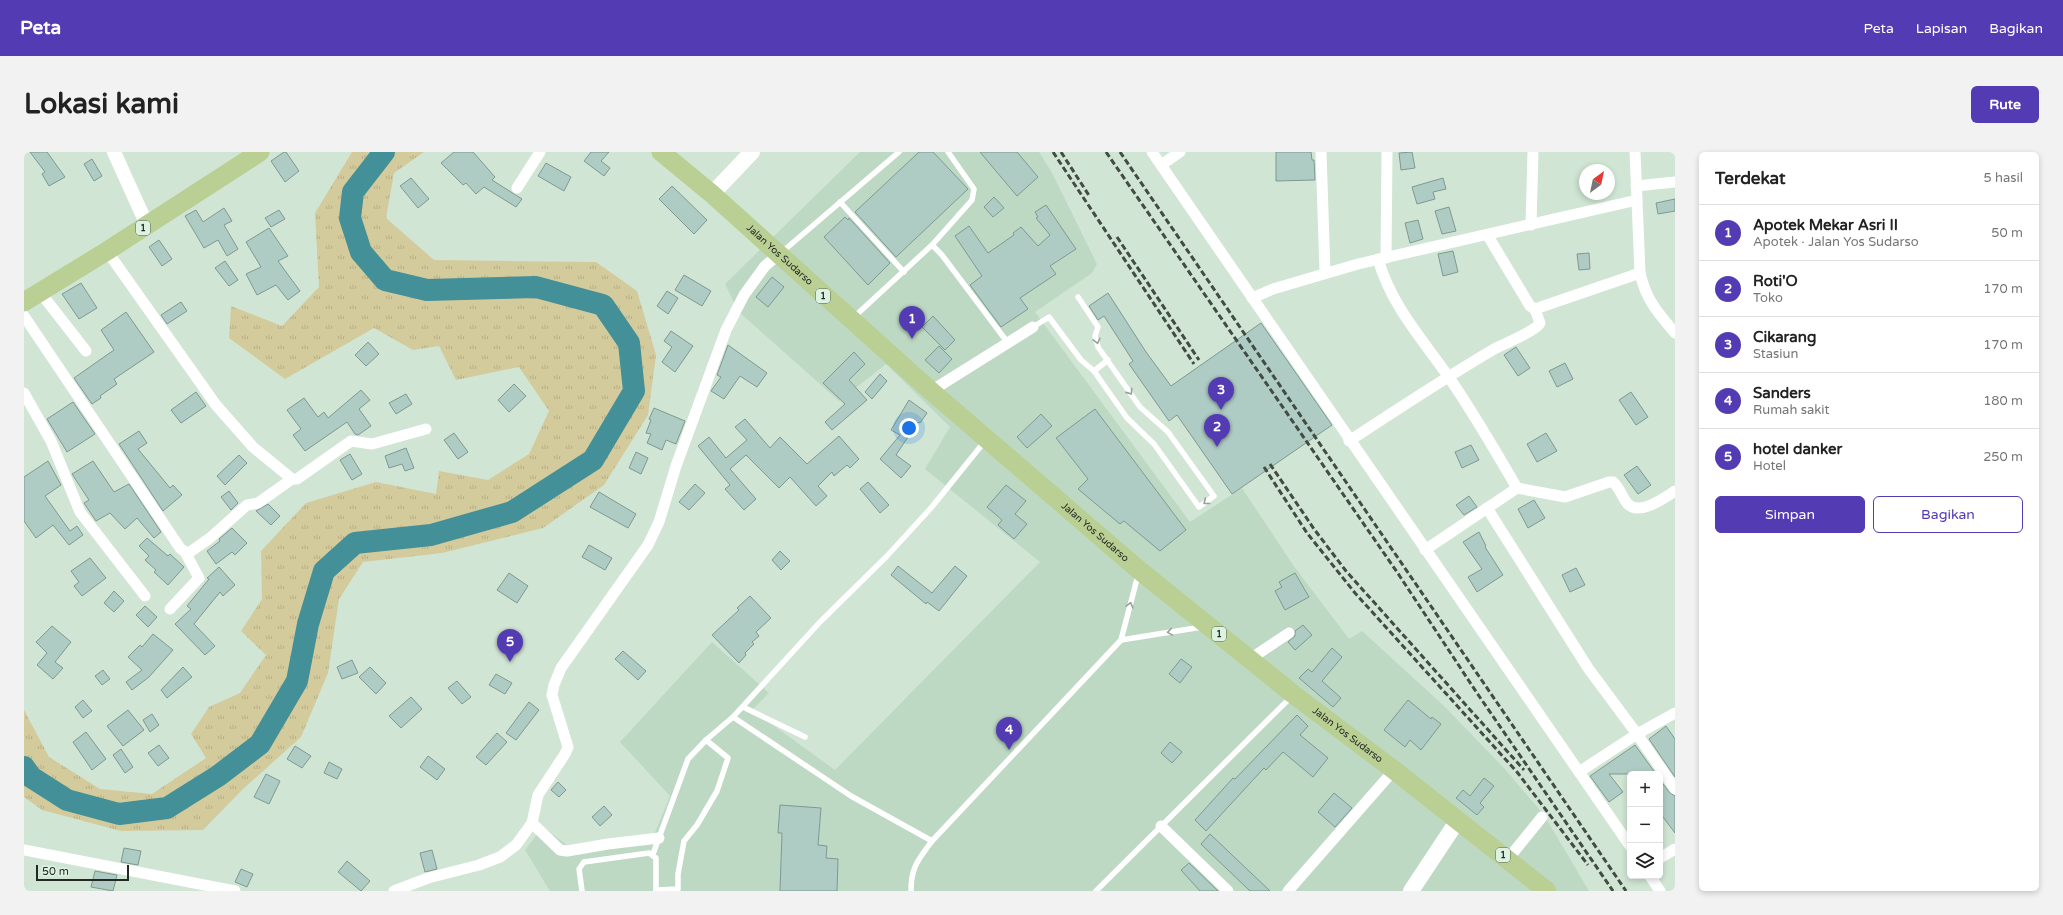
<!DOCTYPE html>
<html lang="id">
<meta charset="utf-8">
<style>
body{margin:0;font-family:"Varela Round",sans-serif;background:#f2f2f2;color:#222}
.controls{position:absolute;right:12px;bottom:12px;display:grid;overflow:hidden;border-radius:6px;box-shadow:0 2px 6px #0003}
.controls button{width:36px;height:36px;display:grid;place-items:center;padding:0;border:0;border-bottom:1px solid #e0e0e0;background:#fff;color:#222;font:20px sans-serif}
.compass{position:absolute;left:1555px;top:12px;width:36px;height:36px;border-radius:50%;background:#fff;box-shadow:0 2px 6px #0003;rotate:33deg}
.scale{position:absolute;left:12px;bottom:10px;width:93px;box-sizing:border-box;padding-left:4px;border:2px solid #212922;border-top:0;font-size:11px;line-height:14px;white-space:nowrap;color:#212922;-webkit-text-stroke:3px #ddf2e1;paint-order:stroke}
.you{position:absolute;left:885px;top:276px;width:14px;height:14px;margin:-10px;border:3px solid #fff;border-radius:50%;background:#1a73e8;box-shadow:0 0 0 6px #1a73e833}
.badge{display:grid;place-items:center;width:26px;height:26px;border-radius:50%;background:#533bb3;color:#fff;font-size:13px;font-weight:700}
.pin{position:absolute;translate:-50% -33px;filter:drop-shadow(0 1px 2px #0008)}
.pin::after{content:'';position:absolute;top:21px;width:14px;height:12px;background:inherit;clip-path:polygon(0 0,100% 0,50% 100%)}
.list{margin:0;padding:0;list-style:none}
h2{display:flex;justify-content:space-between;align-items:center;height:52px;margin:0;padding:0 16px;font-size:17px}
h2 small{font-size:13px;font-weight:400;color:#767676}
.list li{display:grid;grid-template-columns:26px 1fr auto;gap:12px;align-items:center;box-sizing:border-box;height:56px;padding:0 16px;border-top:1px solid #e0e0e0}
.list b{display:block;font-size:15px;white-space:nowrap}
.list p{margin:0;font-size:13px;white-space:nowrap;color:#767676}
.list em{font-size:13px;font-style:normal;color:#767676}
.actions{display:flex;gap:8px;padding:12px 16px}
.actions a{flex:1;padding:9px 0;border:1px solid #533bb3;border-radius:6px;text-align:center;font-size:14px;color:#533bb3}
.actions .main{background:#533bb3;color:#fff}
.icon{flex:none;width:22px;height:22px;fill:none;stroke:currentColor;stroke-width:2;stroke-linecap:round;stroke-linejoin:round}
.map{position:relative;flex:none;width:1651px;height:739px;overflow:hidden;border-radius:6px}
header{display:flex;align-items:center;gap:24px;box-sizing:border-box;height:56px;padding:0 20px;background:#533bb3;color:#fff}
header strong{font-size:19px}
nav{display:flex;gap:22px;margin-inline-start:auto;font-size:14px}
.intro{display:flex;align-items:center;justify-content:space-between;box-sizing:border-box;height:96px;padding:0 24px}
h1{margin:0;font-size:28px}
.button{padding:10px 18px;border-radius:6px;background:#533bb3;color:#fff;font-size:14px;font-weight:700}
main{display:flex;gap:24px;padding:0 24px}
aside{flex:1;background:#fff;border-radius:6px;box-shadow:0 2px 6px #0003}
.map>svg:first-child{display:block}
.built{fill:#bdd9c3}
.grass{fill:url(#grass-tufts)}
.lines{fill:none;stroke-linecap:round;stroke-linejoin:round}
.river{stroke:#449098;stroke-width:22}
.building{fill:#afccc4;stroke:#7e9992}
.service{stroke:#fff;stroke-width:5.5}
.minor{stroke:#fff;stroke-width:11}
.tertiary{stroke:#fff;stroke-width:14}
.secondary{stroke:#fff;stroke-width:16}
.trunk{stroke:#bacf93;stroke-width:19}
.rail{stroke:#424c43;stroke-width:3;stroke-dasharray:6 3;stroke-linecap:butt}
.oneway{stroke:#9b9f9c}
.labels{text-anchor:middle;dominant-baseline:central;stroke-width:3;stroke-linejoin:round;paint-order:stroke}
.shield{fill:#ddf2e1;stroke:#59655b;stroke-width:1}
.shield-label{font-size:9px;font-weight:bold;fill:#212922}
.street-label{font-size:10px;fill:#212922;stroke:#ddf2e1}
</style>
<header>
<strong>Peta</strong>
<nav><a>Peta</a><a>Lapisan</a><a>Bagikan</a></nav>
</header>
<div class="intro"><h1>Lokasi kami</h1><a class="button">Rute</a></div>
<main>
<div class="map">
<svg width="1651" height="739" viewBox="0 0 1651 739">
<defs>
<pattern id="grass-tufts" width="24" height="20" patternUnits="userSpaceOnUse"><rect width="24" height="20" fill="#d4cb9c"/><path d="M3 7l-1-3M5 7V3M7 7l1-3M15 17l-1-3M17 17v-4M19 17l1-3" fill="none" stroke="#b6ae86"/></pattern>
</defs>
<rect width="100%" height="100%" fill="#d0e5d4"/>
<!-- built -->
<path class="built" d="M836 0H1015L1027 19 1073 112 1068 121 1011 160 1166 370 1218 336 1269 413 1325 487 1338 479 1419 553 1479 615 1520 663 1565 739H526L501 698 519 675 548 697 627 690 646 644 596 590 688 490 745 541 728 558 811 618 1016 410 901 317 926 275 862 212 815 249 714 159 701 132Z"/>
<!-- grass -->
<path class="grass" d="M328 0H400L370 21 362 66 410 108 572 110 613 139 632 203 624 263 580 333 519 376 418 401 339 410 315 447 304 521 277 585 219 637 179 678 97 679 18 658 0 645V558L25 605 76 637 128 642 182 606 167 582 185 555 216 541 242 503 217 479 238 447 237 399 282 351 352 330 412 342 415 319 464 328 505 302 525 259 495 215 432 228 415 194 389 198 350 176 261 227 205 186 207 154 258 174 295 135 291 61Z"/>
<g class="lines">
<!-- river -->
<path class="river" d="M0 615 7 625 43 648 95 662 143 656 194 624 236 592 273 529 284 472 300 419 331 391 407 383 488 360 569 308 610 239 605 191 579 153 512 135 403 138 361 128 337 100 326 66 329 40 360 0"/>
</g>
<!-- building -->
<g class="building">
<path d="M6 0H23L41 25 25 34 18 22 21 20Z"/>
<path d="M260 0H262L275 19 261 30 247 9Z"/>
<path d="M430 0H449L471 25 468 28 498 47 492 55 460 35 452 42 442 31 439 33 417 11Z"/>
<path d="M567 0H585L577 9 586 16 580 24 560 9Z"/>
<path d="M895 0H909L944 37 872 105 831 60Z"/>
<path d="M956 0H993L1014 25 993 44Z"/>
<path d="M1252 0H1287L1288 8H1290L1291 28 1252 29Z"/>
<path d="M1388 0 1391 16 1377 18 1375 1Z"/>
<path d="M68 7 78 24 70 29 60 12Z"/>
<path d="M522 11 547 25 540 39 514 24Z"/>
<path d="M387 26 405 47 394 56 376 34Z"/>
<path d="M1419 26 1422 37 1409 40 1411 47 1393 52 1388 35Z"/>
<path d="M648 34 683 68 670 82 635 47Z"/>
<path d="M970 45 980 56 969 65 960 55Z"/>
<path d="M1651 47V59L1634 62 1632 51Z"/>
<path d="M1022 53 1052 97 1026 114 1032 122 996 146 1004 157 977 175 946 133 958 124 931 84 945 74 964 101 990 83 989 81 997 75 1014 94 1026 83 1012 66 1014 65 1011 60Z"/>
<path d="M1425 55 1432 79 1418 82 1411 59Z"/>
<path d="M200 56 208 69 200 73 214 97 203 104 194 88 180 96 161 64 172 58 179 70Z"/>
<path d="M255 58 261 67 247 75 241 66Z"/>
<path d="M821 65 824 68 825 66 866 111 844 133 800 85Z"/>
<path d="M1394 68 1399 87 1386 91 1381 71Z"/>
<path d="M245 76 264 104 254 109 276 139 264 148 252 133 233 143 222 122 237 115 222 90Z"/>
<path d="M135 88 148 107 138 114 125 95Z"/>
<path d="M1429 99 1434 120 1419 124 1414 102Z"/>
<path d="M1565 101 1566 117 1555 118 1553 102Z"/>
<path d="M201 109 214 128 205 134 191 116Z"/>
<path d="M660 123 687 139 678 154 651 138Z"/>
<path d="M748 125 760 135 744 155 732 145Z"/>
<path d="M57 131 73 156 55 167 38 142Z"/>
<path d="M643 139 654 146 644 162 633 154Z"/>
<path d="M1084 141 1122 200 1147 234 1237 171 1308 273 1208 342 1153 263 1145 269 1105 212 1109 209 1080 164 1074 168 1065 154Z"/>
<path d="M157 150 163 159 143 172 137 163Z"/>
<path d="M102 160 130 200 90 227 93 232 76 244 77 246 68 252 50 226 90 198 77 178Z"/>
<path d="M909 164 931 188 921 198 898 175Z"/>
<path d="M647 179 669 194 651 220 638 210 648 195 640 189Z"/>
<path d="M344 190 355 202 342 214 331 203Z"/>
<path d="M704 193 743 221 733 235 716 224 700 247 687 239 697 225 693 223Z"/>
<path d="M915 194 928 207 915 221 901 208Z"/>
<path d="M1492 195 1506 216 1494 224 1480 203Z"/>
<path d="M830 200 841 212 825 228 843 248 808 278 801 270 821 252 799 231Z"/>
<path d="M1541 211 1549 227 1533 235 1525 219Z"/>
<path d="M856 222 863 229 848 247 841 240Z"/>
<path d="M490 232 502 244 485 260 474 248Z"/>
<path d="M337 238 346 248 335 257 347 274 334 283 331 282 323 270 281 299 269 283 277 277 263 258 280 246 294 265 300 260 304 266Z"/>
<path d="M172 240 182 254 157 271 147 258Z"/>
<path d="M1607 240 1624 265 1612 273 1595 248Z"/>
<path d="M382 242 388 252 372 262 365 251Z"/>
<path d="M885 248 903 261 896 271 894 270 872 303 887 314 877 326 856 307 876 283 867 278Z"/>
<path d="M49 250 71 282 43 300 23 267Z"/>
<path d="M630 256 661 269 652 292 642 288 638 298 623 291 627 282 622 281 627 268 625 267Z"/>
<path d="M1071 257 1162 378 1136 399 1100 369 1096 372 1054 337 1064 327 1032 286Z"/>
<path d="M1017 262 1028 274 1003 296 993 285Z"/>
<path d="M721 267 746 296 756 285 783 312 815 284 835 307 826 316 823 313 810 324 808 320 794 334 803 344 792 354 766 325 755 336 722 303 706 317 732 347 720 358 701 337 706 333 674 294 685 285 702 306 723 288 711 275Z"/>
<path d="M115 279 123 291 114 297 146 336 149 333 158 343 139 359 95 292Z"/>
<path d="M430 281 444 300 434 307 420 288Z"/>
<path d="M1522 281 1533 299 1513 310 1503 292Z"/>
<path d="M1447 293 1455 308 1438 316 1431 300Z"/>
<path d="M382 296 390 316 381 319 378 312 365 316 361 304Z"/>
<path d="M612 300 624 306 617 322 605 316Z"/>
<path d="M326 302 338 322 328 328 316 308Z"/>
<path d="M215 303 223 311 201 333 193 324Z"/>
<path d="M24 309 37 333 21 344 46 379 53 374 59 383 45 393 29 373 12 386 0 369V325Z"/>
<path d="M69 309 90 340 105 332 137 380 130 386 113 366 101 377 86 361 72 369 60 351 65 348 48 322Z"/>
<path d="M1613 314 1627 333 1614 342 1600 323Z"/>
<path d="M844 330 865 353 856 361 836 337Z"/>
<path d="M671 332 681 341 665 358 655 350Z"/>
<path d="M982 333 1002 349 991 362 1003 372 990 387 974 373 978 368 963 355Z"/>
<path d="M205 339 214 351 207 358 197 345Z"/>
<path d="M575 340 612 362 604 376 566 355Z"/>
<path d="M1445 344 1453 355 1440 363 1432 353Z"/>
<path d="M1510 348 1521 366 1504 376 1494 357Z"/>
<path d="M244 352 256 364 247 373 232 359Z"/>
<path d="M208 376 223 391 211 403 208 400 192 412 183 399 196 389 195 387Z"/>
<path d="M1455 380 1462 394 1461 395 1479 423 1453 440 1444 425 1458 417 1439 390Z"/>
<path d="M123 386 144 404 146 402 160 415 144 433 130 420 132 418 121 408 125 404 115 394Z"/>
<path d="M565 393 588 406 581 418 558 405Z"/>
<path d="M756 399 766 409 757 418 748 408Z"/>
<path d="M66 406 82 426 58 444 50 434 55 430 47 419Z"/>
<path d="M874 414 908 441 931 414 943 424 915 459 903 450 902 452 867 423Z"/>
<path d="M195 415 211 433 199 444 196 440 170 472 191 494 181 503 151 472 167 457 163 454 185 427 183 426Z"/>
<path d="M1552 416 1561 433 1546 440 1538 423Z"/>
<path d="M485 421 504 434 493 451 473 438Z"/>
<path d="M1271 421 1285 445 1261 458 1251 439 1258 435 1255 430Z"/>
<path d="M90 439 100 449 90 460 80 451Z"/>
<path d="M726 444 747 466 732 480 735 484 728 490 730 492 721 501 722 503 715 511 688 483 715 458 713 456Z"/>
<path d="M121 454 133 465 124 475 112 463Z"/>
<path d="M1279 473 1288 483 1271 498 1264 490 1271 484V479Z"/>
<path d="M28 474 47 490 31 510 39 516 29 527 13 513 23 501 12 490Z"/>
<path d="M129 482 149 498 125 525 108 538 102 530 118 518 104 505 116 493 118 495Z"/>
<path d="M1308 496 1318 505 1298 529 1317 546 1309 555 1275 526 1284 517 1288 520Z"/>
<path d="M599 499 622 519 614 528 591 507Z"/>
<path d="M1157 507 1168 515 1156 531 1145 522Z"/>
<path d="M328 508 334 521 318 527 313 515Z"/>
<path d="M159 515 168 525 143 546 137 538Z"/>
<path d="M346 515 362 531 352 542 335 525Z"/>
<path d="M79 518 86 527 78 533 71 524Z"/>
<path d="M472 522 488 531 481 542 465 533Z"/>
<path d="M433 529 447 545 438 552 424 536Z"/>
<path d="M387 545 398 557 377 576 365 564Z"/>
<path d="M59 548 68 559 59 566 51 555Z"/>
<path d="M1384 548 1407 567 1408 565 1417 572 1397 598 1386 588 1381 595 1360 578Z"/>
<path d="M505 550 515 558 492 588 482 581Z"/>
<path d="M104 558 120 578 99 594 83 574Z"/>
<path d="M128 562 135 573 126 580 119 568Z"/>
<path d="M1273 563 1284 574 1276 583 1304 606 1289 625 1259 600 1242 618 1240 616 1182 679 1171 668 1209 626 1211 627Z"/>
<path d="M1642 574 1651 587V625L1625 587Z"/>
<path d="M62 580 82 607 68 618 49 590Z"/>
<path d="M473 581 483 590 462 613 452 605Z"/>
<path d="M1146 590 1158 600 1148 611 1137 601Z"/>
<path d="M135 593 145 606 134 614 124 601Z"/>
<path d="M1611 593 1632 622H1585L1599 640 1585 650 1566 624Z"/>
<path d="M271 594 287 604 278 616 263 607Z"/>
<path d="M97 597 109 615 101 621 89 603Z"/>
<path d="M404 604 421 617 413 628 396 615Z"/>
<path d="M305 610 318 617 313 627 300 621Z"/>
<path d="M242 622 256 629 245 652 230 645Z"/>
<path d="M1460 626 1470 634 1456 651 1460 655 1453 663 1432 646 1439 638 1446 644Z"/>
<path d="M1636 628 1646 641 1651 644V681L1636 661Z"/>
<path d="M534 630 542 638 535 645 527 638Z"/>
<path d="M1310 641 1328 656 1311 675 1294 660Z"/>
<path d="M756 653 797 656 794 693 803 694 802 706 814 707 813 739H756L758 681H754Z"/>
<path d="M580 654 588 663 576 674 568 665Z"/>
<path d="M1186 682 1246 739H1226L1181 696 1177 692Z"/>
<path d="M100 696 117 699 114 713 97 710Z"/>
<path d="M408 698 413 717 401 720 396 701Z"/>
<path d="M323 709 346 729 337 739 314 720Z"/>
<path d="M1165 711 1194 739H1176L1157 718Z"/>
<path d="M217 717 229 722 223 735 211 730Z"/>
<path d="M71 719 93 723 89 739 67 735Z"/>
</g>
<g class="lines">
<!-- service -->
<g class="service">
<path d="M816 50 880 120"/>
<path d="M908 93 948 48 950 37 924 0"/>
<path d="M758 100 875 0"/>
<path d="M830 165 908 93 918 103 984 191"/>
<path d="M1009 175 1025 165 1057 208 1070 219 1103 266 1130 292 1175 355 1190 344 1144 280 1116 255 1074 195 1071 184 1074 175 1054 145"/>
<path d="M1070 219 1084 208"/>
<path d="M1097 488 1178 475"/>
<path d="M719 555 781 585"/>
<path d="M709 565 827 644 908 689"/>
<path d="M629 702 664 607 682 588 709 565 796 470 863 404 907 356 961 289"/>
<path d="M632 738 654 737V722L660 689 673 673 693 639 704 606 682 588"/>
<path d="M558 739 555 717 560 710 625 701 632 706V739"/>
<path d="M887 739C887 715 894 708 908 689L1097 488 1114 423"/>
<path d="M1072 739 1268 544"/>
</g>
<!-- minor -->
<g class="minor">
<path d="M1128 0 1606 694"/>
<path d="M1297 0 1301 120"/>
<path d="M1611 0 1616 121C1622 148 1634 161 1651 181"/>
<path d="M1137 13 1156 0"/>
<path d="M1612 34 1651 30"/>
<path d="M493 36 516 0"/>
<path d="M1507 73 1509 0"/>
<path d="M1464 84 1506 154 1511 157 1616 121"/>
<path d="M83 99 192 253 229 295 268 327H273L327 289 348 292 402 277"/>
<path d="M1362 106 1363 0"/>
<path d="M1354 107C1367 153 1398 187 1424 224 1449 260 1471 298 1493 336"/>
<path d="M16 140 62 199"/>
<path d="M1228 146 1249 137 1334 112 1613 48"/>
<path d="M0 164 156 396 161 400H166L186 386 223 353 234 351 268 327"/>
<path d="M907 239 1009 175"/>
<path d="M0 241 27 289 56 360 121 444"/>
<path d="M1325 289C1374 257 1422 225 1472 196 1482 191 1513 178 1516 171L1511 157"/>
<path d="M1463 356 1564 516 1613 582 1651 637"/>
<path d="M1401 398 1493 336 1541 345 1585 330H1589C1596 336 1598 345 1603 351 1614 365 1640 346 1651 339"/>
<path d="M146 457 175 426 161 400"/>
<path d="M1226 507 1265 481"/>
<path d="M1555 620 1613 582 1651 561"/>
<path d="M508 671 536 698 543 699 584 692 635 686"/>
<path d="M1137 674 1204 739"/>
<path d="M0 698 211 739"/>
<path d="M1636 706 1651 697"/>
<path d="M1484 707 1518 665"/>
<path d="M1626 724 1636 739"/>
<path d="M370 739 404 726 455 713 476 705 492 693 508 671 514 643 541 602 544 595 528 543 530 533 537 516 624 393 635 370 652 314 702 178 720 143 741 114 754 103"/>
<path d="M1264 739 1370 618"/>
</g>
<!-- tertiary -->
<path class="tertiary" d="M90 0 123 73"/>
<!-- secondary -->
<g class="secondary">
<path d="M688 42 728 0"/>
<path d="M1387 739 1434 668"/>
</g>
<!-- trunk -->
<g class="trunk">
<path id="s1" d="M637 0 688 42 907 239 1115 418 1269 542 1370 618 1523 739"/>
<path d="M0 150 83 99 236 0"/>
</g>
<!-- rail -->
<g class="rail">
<path d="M1029 0 1170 212"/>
<path d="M1037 0 1066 45"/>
<path d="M1082 0 1373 420 1453 541 1589 739"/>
<path d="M1096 0 1602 739"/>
<path d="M1093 85 1175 208"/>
<path d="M1246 312 1290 377 1322 419 1500 618"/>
<path d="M1240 315 1283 381 1331 441 1493 620 1564 713"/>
</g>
</g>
<!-- one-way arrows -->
<defs><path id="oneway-chevron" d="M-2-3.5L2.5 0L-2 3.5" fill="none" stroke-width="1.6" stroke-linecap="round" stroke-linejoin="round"/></defs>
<g class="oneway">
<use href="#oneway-chevron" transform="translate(1073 189) rotate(76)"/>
<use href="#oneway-chevron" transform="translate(1106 240) rotate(55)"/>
<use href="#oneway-chevron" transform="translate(1182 350) rotate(142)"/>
<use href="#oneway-chevron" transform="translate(1106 453) rotate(-75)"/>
<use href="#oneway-chevron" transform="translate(1146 480) rotate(171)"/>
</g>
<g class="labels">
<!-- shield labels -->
<g class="shield">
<rect x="112" y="69" width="14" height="14" rx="3"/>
<rect x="792" y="137" width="14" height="14" rx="3"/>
<rect x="1188" y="475" width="14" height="14" rx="3"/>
<rect x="1472" y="696" width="14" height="14" rx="3"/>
</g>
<g class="shield-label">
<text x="119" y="76">1</text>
<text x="799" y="144">1</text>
<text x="1195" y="482">1</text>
<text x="1479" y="703">1</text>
</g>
<!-- street labels -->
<g class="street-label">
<text stroke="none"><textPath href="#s1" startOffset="157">Jalan Yos Sudarso</textPath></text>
<text stroke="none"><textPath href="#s1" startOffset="577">Jalan Yos Sudarso</textPath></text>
<text stroke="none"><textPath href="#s1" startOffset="901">Jalan Yos Sudarso</textPath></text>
</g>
</g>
</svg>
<div class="controls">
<button>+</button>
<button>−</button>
<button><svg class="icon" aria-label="layers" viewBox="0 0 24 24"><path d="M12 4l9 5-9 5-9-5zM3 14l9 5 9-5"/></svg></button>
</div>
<svg class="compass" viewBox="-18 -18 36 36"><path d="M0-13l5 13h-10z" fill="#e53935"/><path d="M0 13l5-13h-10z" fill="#767676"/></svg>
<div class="scale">50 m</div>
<div class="you"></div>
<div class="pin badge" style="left:888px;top:187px">1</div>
<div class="pin badge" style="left:1193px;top:295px">2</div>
<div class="pin badge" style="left:1197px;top:258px">3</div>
<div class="pin badge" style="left:985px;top:598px">4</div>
<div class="pin badge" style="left:486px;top:510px">5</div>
</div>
<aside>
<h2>Terdekat<small>5 hasil</small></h2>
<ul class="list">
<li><span class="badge">1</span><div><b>Apotek Mekar Asri II</b><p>Apotek · Jalan Yos Sudarso</p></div><em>50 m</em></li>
<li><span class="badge">2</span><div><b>Roti'O</b><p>Toko</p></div><em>170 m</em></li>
<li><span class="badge">3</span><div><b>Cikarang</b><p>Stasiun</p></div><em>170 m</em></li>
<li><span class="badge">4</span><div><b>Sanders</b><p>Rumah sakit</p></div><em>180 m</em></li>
<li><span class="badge">5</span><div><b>hotel danker</b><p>Hotel</p></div><em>250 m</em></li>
</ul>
<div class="actions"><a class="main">Simpan</a><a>Bagikan</a></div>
</aside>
</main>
